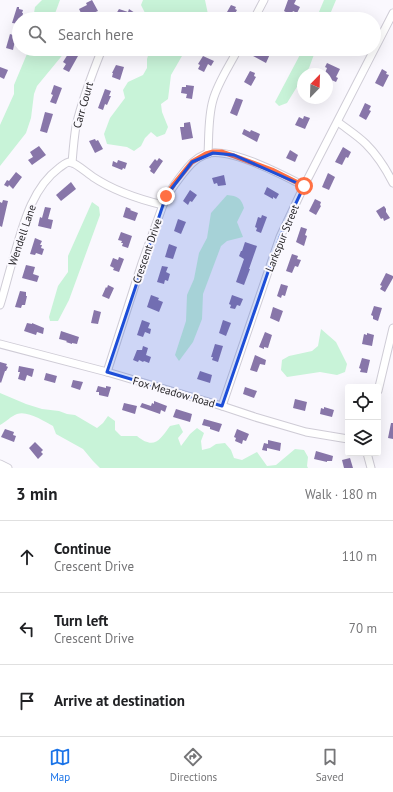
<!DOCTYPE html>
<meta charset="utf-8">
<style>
body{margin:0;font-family:"PT Sans",sans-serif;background:#f2f2f2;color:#202124}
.controls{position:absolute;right:12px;bottom:12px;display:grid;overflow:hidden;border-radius:4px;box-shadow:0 4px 16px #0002}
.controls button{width:36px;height:36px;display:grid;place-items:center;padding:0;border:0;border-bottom:1px solid #e0e0e0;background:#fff;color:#202124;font:20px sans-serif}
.compass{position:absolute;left:297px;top:68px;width:36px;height:36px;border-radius:50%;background:#fff;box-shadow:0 4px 16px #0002;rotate:23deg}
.stop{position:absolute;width:12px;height:12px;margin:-9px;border:3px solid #ff7043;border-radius:50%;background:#fff}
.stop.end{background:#ff7043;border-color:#fff;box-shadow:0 1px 4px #0008}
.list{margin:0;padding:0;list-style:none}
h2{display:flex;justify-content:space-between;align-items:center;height:52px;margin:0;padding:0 16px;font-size:17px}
h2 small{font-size:13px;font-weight:400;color:#757577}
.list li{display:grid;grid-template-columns:26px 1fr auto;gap:12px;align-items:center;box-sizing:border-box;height:72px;padding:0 16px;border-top:1px solid #e0e0e0}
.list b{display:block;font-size:15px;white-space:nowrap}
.list p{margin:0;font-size:13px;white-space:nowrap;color:#757577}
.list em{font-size:13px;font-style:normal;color:#757577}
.icon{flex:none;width:22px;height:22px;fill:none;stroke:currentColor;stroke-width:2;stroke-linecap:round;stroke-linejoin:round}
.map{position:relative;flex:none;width:393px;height:468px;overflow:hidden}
.search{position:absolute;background:#fff;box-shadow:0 4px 16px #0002;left:12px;right:12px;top:12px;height:44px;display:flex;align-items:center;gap:10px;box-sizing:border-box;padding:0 14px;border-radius:22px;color:#757577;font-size:15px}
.sheet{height:268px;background:#fff}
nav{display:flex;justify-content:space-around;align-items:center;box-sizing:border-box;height:56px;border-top:1px solid #e0e0e0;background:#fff;font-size:11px;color:#757577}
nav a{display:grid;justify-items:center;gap:2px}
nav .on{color:#1a73e8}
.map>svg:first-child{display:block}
.green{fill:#c8f3d8}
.building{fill:#8876a9}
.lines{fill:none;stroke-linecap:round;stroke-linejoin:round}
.street-casing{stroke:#cfccd6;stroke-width:9}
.street{stroke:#fff;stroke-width:7}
.route{stroke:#ff7043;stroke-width:5}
.marked{fill:#1d4ed8;fill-opacity:0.2;stroke:#1d4ed8;stroke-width:3;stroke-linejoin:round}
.labels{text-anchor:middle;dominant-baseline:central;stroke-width:4;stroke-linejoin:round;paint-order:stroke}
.street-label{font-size:11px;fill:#201f22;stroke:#faf8fe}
</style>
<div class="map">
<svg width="393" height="468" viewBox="0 0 393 468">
<rect width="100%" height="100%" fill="#faf8fe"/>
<!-- green -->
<g class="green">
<path d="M42 0H60L53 19H33L35 7Z"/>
<path d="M143 0H205L209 19H145V13L141 5Z"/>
<path d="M324 0H336L328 19H316Z"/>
<path d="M29 49H65V52L37 86 34 94 31 118 26 133 0 166V125L14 94V85Z"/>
<path d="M150 49H186L171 75 168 99 161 104 162 112 168 127 165 134 157 137 151 132 145 138 141 146 134 151 127 147 107 144 104 134 110 118 125 98 123 90 128 82 143 75 147 68V59Z"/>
<path d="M303 49H316L309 68 305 74H303V77L287 103 279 106 275 102Z"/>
<path d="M227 195C238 196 241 198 244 208L237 222 243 237 227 241 221 246 203 294 202 319 193 342 179 361 175 355 186 321 187 295 194 279 199 253 207 238 211 213Z"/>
<path d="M92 202 99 207 100 215 69 300 58 321H50L49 317 58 286 68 272V256Z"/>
<path d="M321 329 336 342 347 364 345 372 337 375 320 372 287 377 281 370 282 360 289 356 312 351 318 346Z"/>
<path d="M0 393 26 404 42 409 59 411 67 414 75 415 97 428 103 423 108 416 115 421V430L121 436H137C154 450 160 440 170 426L179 424 183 432 178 438 181 446 190 434 197 428 204 433 201 441 202 450 210 448 216 444 225 443 231 450 234 458 242 460 257 452 267 466 276 465 295 449 304 450 308 457 307 466 308 468H100L93 461 83 449 56 434 53 426C44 421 27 410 17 414 11 416 6 422 0 425Z"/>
</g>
<!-- building -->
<g class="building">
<path d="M92 0 98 11 83 17 79 9 87 5 86 3Z"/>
<path d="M288 0H296L294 4 300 7 297 13 293 11 291 15 284 11Z"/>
<path d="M231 5 236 7 235 9 237 10 232 19H223Z"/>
<path d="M17 7H19V9L23 10 22 13H23L22 19H19V24L12 23Z"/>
<path d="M119 9 128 12 129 9 135 13 131 19H124L116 14Z"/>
<path d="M10 34 16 36 13 50 6 48Z"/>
<path d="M260 49H269L267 52 270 54 266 63 253 56 255 52 258 53Z"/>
<path d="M73 53 78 56 69 72 63 69 66 64 63 62 68 54 71 56Z"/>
<path d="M203 56 214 61 211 66 208 64 204 72 198 69 200 65 198 64Z"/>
<path d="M327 63 340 69 336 77 338 78 336 82 327 78V74L325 73 327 68 325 67Z"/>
<path d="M116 65 124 67 120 80 112 77 113 73H112Z"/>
<path d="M0 67 8 70 4 79 0 77Z"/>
<path d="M382 69 387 72 386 74 389 75 383 87 375 83Z"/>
<path d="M250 71 255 73 254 76 256 77 251 86 244 82Z"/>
<path d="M54 85 62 88 56 104 50 102 53 95 51 94Z"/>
<path d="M186 85 194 86 192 99 186 98 187 94 181 93 182 87H186Z"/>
<path d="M105 89 111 91 109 96H111L107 105 105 104 103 110 98 108Z"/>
<path d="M236 98 243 100 237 116 230 113Z"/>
<path d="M365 103 371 106 369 110 371 111 366 120 359 116Z"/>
<path d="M45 112 53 114 47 133 40 131Z"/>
<path d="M304 116 310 118 305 129 295 125 299 117 303 119Z"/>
<path d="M190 122 193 138 182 140 180 127H184V123Z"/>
<path d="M244 129 250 132 251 130 260 134 257 142 242 134Z"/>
<path d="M95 139 96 141 98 140 103 149 95 153 89 141Z"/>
<path d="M39 146 46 155 32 165 28 160 33 157 30 152Z"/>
<path d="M343 147 351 152 348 158 346 157 342 165 335 162Z"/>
<path d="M290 150 298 155 295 162 286 158Z"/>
<path d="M159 158 163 161 154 174 150 171 151 169 149 167 155 159 157 161Z"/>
<path d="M118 160 127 163 125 169 123 168 122 170 112 166 113 161 117 163Z"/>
<path d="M16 172 22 177 13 189 9 185 8 187 4 185 7 180 9 181Z"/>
<path d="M328 173 335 177 329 190 322 187Z"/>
<path d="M224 175 226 185 218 186 217 183 214 184 212 178Z"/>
<path d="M71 182 76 189 61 201 56 195Z"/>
<path d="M267 187 279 194 276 199 273 197V199L264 194Z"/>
<path d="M190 190 197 195 192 202 190 201 188 205 183 201Z"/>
<path d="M315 199 321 202 320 205 321 206 316 215 309 211Z"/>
<path d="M3 200 8 201 2 227 0 226V202L2 203Z"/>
<path d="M384 206 386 209V212L390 218 384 221 383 218 381 219 376 211Z"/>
<path d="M45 207 51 208 48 219 53 220 51 229 38 226 40 217 42 218Z"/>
<path d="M126 207 131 209 130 210 138 213 135 221 123 217Z"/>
<path d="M262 215 267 217 261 233 256 231 257 228 255 227 258 217 261 218Z"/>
<path d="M178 219 186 222 181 234 174 231Z"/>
<path d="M301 227 307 229 305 235 307 236 304 246 296 242Z"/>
<path d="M121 232 132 236 128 248 122 246 123 243H121L122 241 118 240Z"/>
<path d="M35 238 42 241 40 245H42L41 248 44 249 42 255 36 253 35 255 30 254Z"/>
<path d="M245 242 257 246 249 269H250L244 285 236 282 244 259 239 256 241 251H242Z"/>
<path d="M169 244 177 247 173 259 165 257Z"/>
<path d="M292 254 298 256 297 259 301 260 298 267 295 266 292 273 286 271Z"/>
<path d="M119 257 124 259 119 272 113 270 114 268 110 266 113 258 118 260Z"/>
<path d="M26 265 35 267 33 274 39 276 37 282 22 278Z"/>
<path d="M162 266 168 267 166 272 170 274 168 281 165 280 164 284 157 282Z"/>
<path d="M386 273 393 276V278L385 292 380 289 382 286 380 285Z"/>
<path d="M281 284 288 286 285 296 282 295 281 298 277 296Z"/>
<path d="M108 285 114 288 109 299 102 296 106 287 107 288Z"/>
<path d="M20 291 26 292V296H27L25 305H22L21 308 15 307Z"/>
<path d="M151 295 159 298 158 300 163 302 159 312 147 307Z"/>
<path d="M232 295 243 299 240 306 237 305 235 309 230 308 231 305 229 304Z"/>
<path d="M374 306 382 308 378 321 373 319V316L371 315Z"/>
<path d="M273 307 283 311 279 322 270 318Z"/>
<path d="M94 310 101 312 98 324 91 323Z"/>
<path d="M142 320 150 323 148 328 151 329 150 334 145 332 143 337 137 335Z"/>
<path d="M223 320 231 323 226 336 219 333Z"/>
<path d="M27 323 32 324V323L44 328 43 334 37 332 36 335 24 331Z"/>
<path d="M61 331 79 337 77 344 72 343V344L66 342 67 341 59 339Z"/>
<path d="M265 332 272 335 268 348 264 347V349L259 347Z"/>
<path d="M367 333 374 335 372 346 362 344 364 334 367 335Z"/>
<path d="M215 344 223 346 218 362 212 360 213 357H211Z"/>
<path d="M143 346 148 348 146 355 151 357 149 363 144 361 143 362 139 360 138 362 133 360 137 350H142Z"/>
<path d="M255 355 266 360 265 365 260 364 257 372 250 370Z"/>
<path d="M362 358 370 360 367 373 360 372 361 369 359 368Z"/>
<path d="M0 362 7 364 6 366 8 367 6 371H5L1 383 0 382Z"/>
<path d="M19 366 34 369 32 377 27 375 25 381 18 379 20 372H18Z"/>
<path d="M200 371 212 375 210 383 197 379Z"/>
<path d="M46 373 57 376 55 383 44 380Z"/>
<path d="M73 380 83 382 80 390 71 387Z"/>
<path d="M98 386 106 388V386L111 387 108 397 99 395V392H96Z"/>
<path d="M245 387 257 391 254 398 243 394Z"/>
<path d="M295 399 307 402 305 411 293 408Z"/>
<path d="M154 401 167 406 165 412 161 410 160 414 140 407 142 403 151 406 152 403 154 404Z"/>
<path d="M124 403 137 406 135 414 122 410Z"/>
<path d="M324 407 334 410 332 417 320 414 321 408 324 409Z"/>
<path d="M176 409 192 414 190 422 173 417Z"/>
<path d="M204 419 222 424 219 432 210 429V427L202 425Z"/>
<path d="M391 423H393V439L388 438Z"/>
<path d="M5 429 14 432 13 435 16 436 14 442 1 437Z"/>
<path d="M237 429 249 434 246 441 243 440 242 444 235 441 236 438 234 437Z"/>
<path d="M268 440 281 443 280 451 267 448V451L262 450 264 443 268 444Z"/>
<path d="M35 442 43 450 41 452 43 454 38 459 29 448Z"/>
<path d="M316 451 333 456 332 461H327V462L314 459Z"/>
<path d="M350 458 353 468H344L342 460Z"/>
</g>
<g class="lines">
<!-- street casing -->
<g class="street-casing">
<g id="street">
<path d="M254 19 264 0"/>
<path d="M338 122C347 129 358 136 366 144 377 155 386 169 393 183"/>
<path d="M208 154C209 136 208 117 213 100 218 82 230 65 238 49"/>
<path d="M72 163C73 151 74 138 76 126 82 100 92 74 102 49"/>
<path d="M0 305C5 289 9 272 14 256 23 225 32 188 59 168 62 166 66 162 70 162 76 163 87 173 93 177 114 191 138 199 163 205"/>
<path d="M0 344 107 372 222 406 255 417 306 432 348 439"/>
<path d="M107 372 142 263 163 205C167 194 174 185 181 176 189 166 194 159 206 154 228 146 283 175 304 186"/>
<path d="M378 391 393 328"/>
<path d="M222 406 280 237 304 186 393 13"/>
<path d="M367 453 371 468"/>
<path d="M0 464 8 468"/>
</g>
</g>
<!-- street -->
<use href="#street" class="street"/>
</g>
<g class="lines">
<!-- route -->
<path class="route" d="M166 196 174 184 192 162 206 154 213 152H222L234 156 272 170 304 186"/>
</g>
<!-- marked area -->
<path class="marked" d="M213 153 234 155 304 186 280 237 222 406 107 372 166 196 192 162Z"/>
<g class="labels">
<!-- street labels -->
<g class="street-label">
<text transform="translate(83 105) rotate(-74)">Carr Court</text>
<text transform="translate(22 235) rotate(-71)">Wendell Lane</text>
<text transform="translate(282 238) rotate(-68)">Larkspur Street</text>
<text transform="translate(147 251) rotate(-71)">Crescent Drive</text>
<text transform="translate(174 392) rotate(16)">Fox Meadow Road</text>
</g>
</g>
</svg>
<div class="controls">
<button><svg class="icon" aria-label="locate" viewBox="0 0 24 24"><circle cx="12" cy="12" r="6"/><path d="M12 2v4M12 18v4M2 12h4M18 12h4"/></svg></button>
<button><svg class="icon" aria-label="layers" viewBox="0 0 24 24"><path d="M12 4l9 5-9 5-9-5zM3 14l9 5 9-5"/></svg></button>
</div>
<svg class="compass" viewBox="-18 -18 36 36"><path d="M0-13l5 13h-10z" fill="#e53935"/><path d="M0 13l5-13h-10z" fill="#757577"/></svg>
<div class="stop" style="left:304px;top:186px"></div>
<div class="stop end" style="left:166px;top:196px"></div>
<div class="search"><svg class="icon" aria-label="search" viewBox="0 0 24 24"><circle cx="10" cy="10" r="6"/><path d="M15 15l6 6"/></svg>Search here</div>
</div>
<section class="sheet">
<h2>3 min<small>Walk · 180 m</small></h2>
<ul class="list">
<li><svg class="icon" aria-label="ahead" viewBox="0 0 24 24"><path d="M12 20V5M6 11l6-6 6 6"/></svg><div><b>Continue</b><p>Crescent Drive</p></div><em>110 m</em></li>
<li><svg class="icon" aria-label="left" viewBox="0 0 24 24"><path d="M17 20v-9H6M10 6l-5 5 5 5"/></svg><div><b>Turn left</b><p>Crescent Drive</p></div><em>70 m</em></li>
<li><svg class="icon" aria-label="arrive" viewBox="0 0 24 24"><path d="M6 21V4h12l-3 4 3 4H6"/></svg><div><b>Arrive at destination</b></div></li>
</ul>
</section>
<nav>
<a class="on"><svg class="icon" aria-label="map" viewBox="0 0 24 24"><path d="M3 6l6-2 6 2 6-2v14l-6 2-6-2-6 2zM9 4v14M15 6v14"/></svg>Map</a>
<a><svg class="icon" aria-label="directions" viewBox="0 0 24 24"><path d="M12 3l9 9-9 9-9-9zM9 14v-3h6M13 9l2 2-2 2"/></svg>Directions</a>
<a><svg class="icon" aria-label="saved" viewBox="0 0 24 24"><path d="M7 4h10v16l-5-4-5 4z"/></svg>Saved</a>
</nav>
